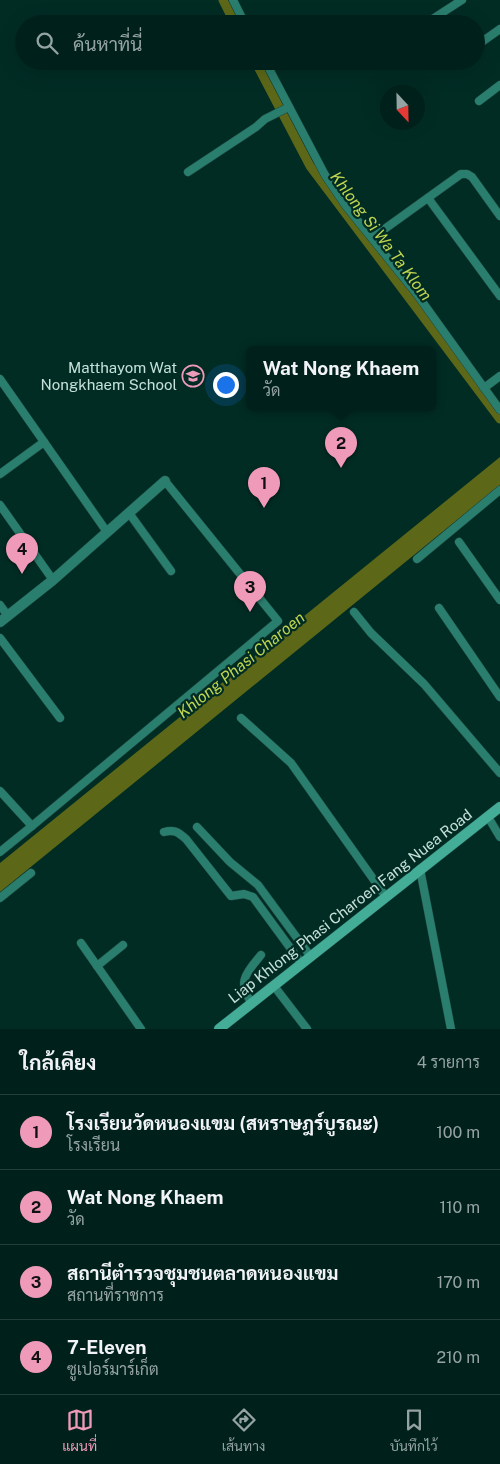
<!DOCTYPE html>
<html lang="th">
<meta charset="utf-8">
<style>
body{margin:0;font-family:"Public Sans",Sarabun,sans-serif;background:#0a2924;color:#f1f3f6}
.compass{position:absolute;left:380px;top:85px;width:45px;height:45px;border-radius:50%;background:#00211b;box-shadow:0 5px 20px #0002;rotate:158deg}
.you{position:absolute;left:225px;top:384px;width:18px;height:18px;margin:-12px;border:4px solid #fff;border-radius:50%;background:#1a73e8;box-shadow:0 0 0 8px #1a73e833}
.badge{display:grid;place-items:center;width:32px;height:32px;border-radius:50%;background:#ef9ab8;color:#111;font-size:16px;font-weight:700}
.pin{position:absolute;translate:-50% -41px;filter:drop-shadow(0 1px 2px #0008)}
.pin::after{content:'';position:absolute;top:26px;width:18px;height:15px;background:inherit;clip-path:polygon(0 0,100% 0,50% 100%)}
.popup{position:absolute;left:246px;top:346px;width:190px;height:65px;box-sizing:border-box;display:grid;place-content:center;border-radius:8px;background:#00211b;filter:drop-shadow(0 1px 4px #0005);font-size:16px;white-space:nowrap;color:#95a3a3}
.popup b{font-size:19px;color:#f1f3f6}
.popup::after{content:'';position:absolute;left:50%;top:100%;margin-left:-10px;border:10px solid transparent;border-top-color:#00211b}
.list{margin:0;padding:0;list-style:none}
h2{display:flex;justify-content:space-between;align-items:center;height:65px;margin:0;padding:0 20px;font-size:21px}
h2 small{font-size:16px;font-weight:400;color:#95a3a3}
.list li{display:grid;grid-template-columns:32px 1fr auto;gap:15px;align-items:center;box-sizing:border-box;height:75px;padding:0 20px;border-top:1px solid #223e3a}
.list b{display:block;font-size:19px;white-space:nowrap}
.list p{margin:0;font-size:16px;white-space:nowrap;color:#95a3a3}
.list em{font-size:16px;font-style:normal;color:#95a3a3}
.icon{flex:none;width:28px;height:28px;fill:none;stroke:currentColor;stroke-width:2;stroke-linecap:round;stroke-linejoin:round}
.map{position:relative;flex:none;width:500px;height:1029px;overflow:hidden}
.search{position:absolute;background:#00211b;box-shadow:0 5px 20px #0002;left:15px;right:15px;top:15px;height:55px;display:flex;align-items:center;gap:12px;box-sizing:border-box;padding:0 18px;border-radius:28px;color:#95a3a3;font-size:19px}
.sheet{height:365px;background:#00211b}
nav{display:flex;justify-content:space-around;align-items:center;box-sizing:border-box;height:70px;border-top:1px solid #223e3a;background:#00211b;font-size:14px;color:#95a3a3}
nav a{display:grid;justify-items:center;gap:2px}
nav .on{color:#ef9ab8}
.map>svg:first-child{display:block}
.water{fill:#5c6818}
.lines{fill:none;stroke-linecap:round;stroke-linejoin:round}
.canal{stroke:#5c6818;stroke-width:9}
.minor-casing{stroke:#204941;stroke-width:9}
.tertiary-casing{stroke:#204941;stroke-width:11}
.secondary-casing{stroke:#204941;stroke-width:11}
.minor{stroke:#2a7e6e;stroke-width:8}
.tertiary{stroke:#2a7e6e;stroke-width:10}
.secondary{stroke:#43ad98;stroke-width:10}
.labels{text-anchor:middle;dominant-baseline:central;stroke-width:4.5;stroke-linejoin:round;paint-order:stroke}
.poi-label{font-size:15px;fill:#c5e1d9;stroke:#002c24;text-anchor:end}
.street-label{font-size:15px;fill:#c5e1d9;stroke:#002c24}
.water-label{font-size:16px;font-style:italic;fill:#c0d44f;stroke:#002c24}
</style>
<div class="map">
<svg width="500" height="1029" viewBox="0 0 500 1029">
<rect width="100%" height="100%" fill="#002c24"/>
<!-- water -->
<path class="water" d="M500 457V485L0 892V863Z"/>
<g class="lines">
<!-- canal -->
<g class="canal">
<path d="M223 0 235 24"/>
<path d="M255 61 310 166 500 419"/>
</g>
<!-- minor casing -->
<g class="minor-casing">
<g id="minor">
<path d="M233 0 245 24"/>
<path d="M431 20 462 0"/>
<path d="M476 46 500 29"/>
<path d="M265 61 325 175 346 206 416 293 500 410"/>
<path d="M452 63 455 61"/>
<path d="M479 101 500 85"/>
<path d="M188 172 256 127 265 119 289 107"/>
<path d="M428 198 500 296"/>
<path d="M372 238 461 174H467L472 177 500 216"/>
<path d="M0 379 107 532"/>
<path d="M484 388 500 376"/>
<path d="M0 474 44 442"/>
<path d="M0 505 53 580"/>
<path d="M129 513 171 571"/>
<path d="M459 542 500 600"/>
<path d="M417 559 500 490"/>
<path d="M0 605 8 616"/>
<path d="M439 608 500 697"/>
<path d="M354 612 371 633 424 684 500 773"/>
<path d="M0 638 60 718"/>
<path d="M241 718 291 763 386 897"/>
<path d="M0 791 32 826 278 621 165 481"/>
<path d="M488 817 500 837"/>
<path d="M197 827 230 862 258 885 311 957"/>
<path d="M164 832C174 829 178 832 186 839L231 896 244 894 253 897 302 964"/>
<path d="M0 852 32 826"/>
<path d="M420 869 451 1029"/>
<path d="M0 898 31 873"/>
<path d="M81 943 141 1029"/>
<path d="M97 966 123 945"/>
<path d="M274 986 307 1029"/>
<path d="M252 1003C236 982 247 972 261 955"/>
</g>
</g>
<!-- tertiary casing -->
<g class="tertiary-casing">
<path id="tertiary" d="M0 622 53 580 165 481"/>
</g>
<!-- secondary casing -->
<g class="secondary-casing">
<path id="secondary" d="M219 1029 500 807"/>
</g>
<!-- minor -->
<use href="#minor" class="minor"/>
<!-- tertiary -->
<use href="#tertiary" class="tertiary"/>
<!-- secondary -->
<use href="#secondary" class="secondary"/>
</g>
<!-- icons -->
<defs>
<g id="school-ring" transform="scale(1.125)"><circle r="9.5" fill="#002c24" stroke="#ef9ab8" stroke-width="1.5"/><path d="M0-5L7-2L0 1L-7-2ZM-4 1L0 2.5L4 1V4Q0 6-4 4Z" fill="#ef9ab8"/></g>
</defs>
<g fill-rule="evenodd">
<use href="#school-ring" x="193" y="376"/>
</g>
<g class="labels">
<!-- poi labels -->
<g class="poi-label">
<text x="177" y="367">Matthayom Wat<tspan x="177" dy="17">Nongkhaem School</tspan></text>
</g>
<!-- street labels -->
<g class="street-label">
<text transform="translate(350 906) rotate(-38)">Liap Khlong Phasi Charoen Fang Nuea Road</text>
</g>
<!-- water labels -->
<g class="water-label">
<text transform="translate(381 236) rotate(53)">Khlong Si Wa Ta Klom</text>
<text transform="translate(241 665) rotate(-39)">Khlong Phasi Charoen</text>
</g>
</g>
</svg>
<svg class="compass" viewBox="-18 -18 36 36"><path d="M0-13l5 13h-10z" fill="#e53935"/><path d="M0 13l5-13h-10z" fill="#95a3a3"/></svg>
<div class="you"></div>
<div class="pin badge" style="left:264px;top:508px">1</div>
<div class="pin badge" style="left:341px;top:468px">2</div>
<div class="popup"><b>Wat Nong Khaem</b>วัด</div>
<div class="pin badge" style="left:250px;top:612px">3</div>
<div class="pin badge" style="left:22px;top:574px">4</div>
<div class="search"><svg class="icon" aria-label="search" viewBox="0 0 24 24"><circle cx="10" cy="10" r="6"/><path d="M15 15l6 6"/></svg>ค้นหาที่นี่</div>
</div>
<section class="sheet">
<h2>ใกล้เคียง<small>4 รายการ</small></h2>
<ul class="list">
<li><span class="badge">1</span><div><b>โรงเรียนวัดหนองแขม (สหราษฎร์บูรณะ)</b><p>โรงเรียน</p></div><em>100 m</em></li>
<li><span class="badge">2</span><div><b>Wat Nong Khaem</b><p>วัด</p></div><em>110 m</em></li>
<li><span class="badge">3</span><div><b>สถานีตำรวจชุมชนตลาดหนองแขม</b><p>สถานที่ราชการ</p></div><em>170 m</em></li>
<li><span class="badge">4</span><div><b>7-Eleven</b><p>ซูเปอร์มาร์เก็ต</p></div><em>210 m</em></li>
</ul>
</section>
<nav>
<a class="on"><svg class="icon" aria-label="map" viewBox="0 0 24 24"><path d="M3 6l6-2 6 2 6-2v14l-6 2-6-2-6 2zM9 4v14M15 6v14"/></svg>แผนที่</a>
<a><svg class="icon" aria-label="directions" viewBox="0 0 24 24"><path d="M12 3l9 9-9 9-9-9zM9 14v-3h6M13 9l2 2-2 2"/></svg>เส้นทาง</a>
<a><svg class="icon" aria-label="saved" viewBox="0 0 24 24"><path d="M7 4h10v16l-5-4-5 4z"/></svg>บันทึกไว้</a>
</nav>
